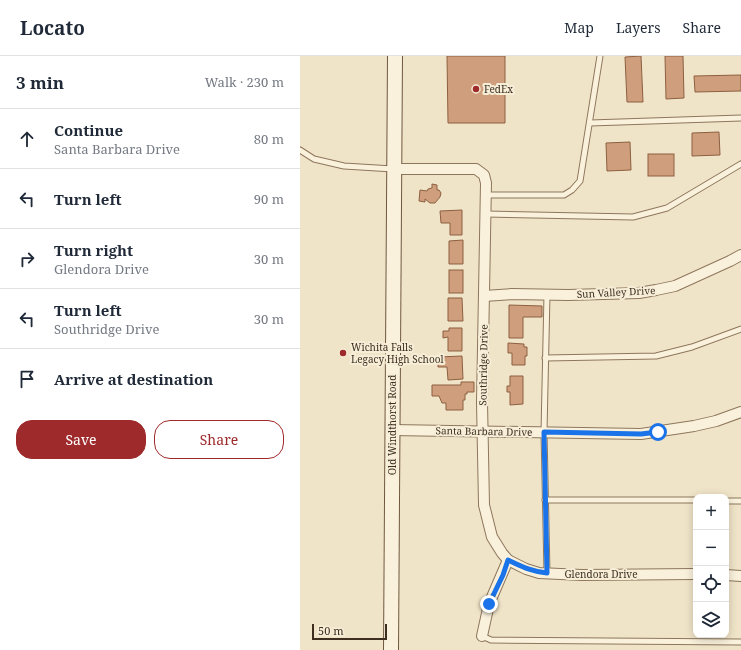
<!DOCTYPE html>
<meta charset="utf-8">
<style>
body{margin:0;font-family:"Noto Serif",serif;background:#f6f6f7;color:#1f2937}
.controls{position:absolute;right:12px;bottom:12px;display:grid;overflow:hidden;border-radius:8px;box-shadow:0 2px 10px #0003}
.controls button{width:36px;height:36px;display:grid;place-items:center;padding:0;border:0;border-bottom:1px solid #e0e1e3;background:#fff;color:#1f2937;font:20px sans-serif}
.scale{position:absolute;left:12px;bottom:10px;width:75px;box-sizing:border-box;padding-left:4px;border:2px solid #3d2e20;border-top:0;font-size:11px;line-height:14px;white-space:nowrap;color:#3d2e20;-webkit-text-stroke:3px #f7eed8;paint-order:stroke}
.stop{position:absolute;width:12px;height:12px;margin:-9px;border:3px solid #1a73e8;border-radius:50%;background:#fff}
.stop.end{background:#1a73e8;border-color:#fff;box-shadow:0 1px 4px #0008}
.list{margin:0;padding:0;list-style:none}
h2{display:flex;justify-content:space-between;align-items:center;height:52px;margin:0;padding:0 16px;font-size:17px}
h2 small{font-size:13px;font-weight:400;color:#747a83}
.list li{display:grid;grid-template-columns:26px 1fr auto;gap:12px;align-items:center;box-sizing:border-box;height:60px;padding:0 16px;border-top:1px solid #e0e1e3}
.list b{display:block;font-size:15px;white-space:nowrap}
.list p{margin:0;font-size:13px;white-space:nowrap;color:#747a83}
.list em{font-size:13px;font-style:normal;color:#747a83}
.actions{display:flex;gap:8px;padding:12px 16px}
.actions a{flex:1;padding:9px 0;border:1px solid #9e2a2b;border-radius:16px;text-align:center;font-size:14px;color:#9e2a2b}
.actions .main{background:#9e2a2b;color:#fff}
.icon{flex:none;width:22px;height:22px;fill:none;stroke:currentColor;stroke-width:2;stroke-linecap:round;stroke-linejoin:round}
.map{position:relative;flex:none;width:441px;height:594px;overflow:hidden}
header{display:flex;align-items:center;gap:24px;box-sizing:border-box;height:56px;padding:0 20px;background:#fff;border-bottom:1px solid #e0e1e3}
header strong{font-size:19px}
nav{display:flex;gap:22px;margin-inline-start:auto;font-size:14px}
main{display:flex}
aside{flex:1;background:#fff}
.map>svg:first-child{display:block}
.building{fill:#cf9f7d;stroke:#8d5f41}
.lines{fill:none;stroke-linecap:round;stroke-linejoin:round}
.lane-casing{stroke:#8d765c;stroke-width:7}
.street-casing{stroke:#8d765c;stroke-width:12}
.secondary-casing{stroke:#6f573f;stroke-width:16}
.lane{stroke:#faf1dc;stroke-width:5}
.street{stroke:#faf1dc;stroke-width:10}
.secondary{stroke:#faf1dc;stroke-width:14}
.route{stroke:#1a73e8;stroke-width:5}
.poi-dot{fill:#9e2a2b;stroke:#f7eed8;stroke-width:1.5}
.labels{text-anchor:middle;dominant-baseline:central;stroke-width:4;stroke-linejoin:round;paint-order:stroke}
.poi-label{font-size:10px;fill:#3d2e20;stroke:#f7eed8;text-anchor:start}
.street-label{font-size:10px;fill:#3d2e20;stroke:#f7eed8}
</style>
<header>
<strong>Locato</strong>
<nav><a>Map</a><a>Layers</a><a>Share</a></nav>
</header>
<main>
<aside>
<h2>3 min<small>Walk · 230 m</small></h2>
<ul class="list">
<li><svg class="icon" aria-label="ahead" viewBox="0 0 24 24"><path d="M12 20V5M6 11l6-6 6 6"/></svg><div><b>Continue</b><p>Santa Barbara Drive</p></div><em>80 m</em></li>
<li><svg class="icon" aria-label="left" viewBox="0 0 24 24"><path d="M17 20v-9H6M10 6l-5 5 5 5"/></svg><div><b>Turn left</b></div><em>90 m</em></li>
<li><svg class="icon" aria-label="right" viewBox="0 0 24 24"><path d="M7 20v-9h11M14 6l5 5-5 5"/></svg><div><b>Turn right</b><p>Glendora Drive</p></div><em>30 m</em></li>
<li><svg class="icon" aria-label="left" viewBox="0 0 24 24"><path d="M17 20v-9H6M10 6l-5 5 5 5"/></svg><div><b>Turn left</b><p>Southridge Drive</p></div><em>30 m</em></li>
<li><svg class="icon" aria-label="arrive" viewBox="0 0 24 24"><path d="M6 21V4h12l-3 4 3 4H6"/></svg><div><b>Arrive at destination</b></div></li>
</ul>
<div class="actions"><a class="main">Save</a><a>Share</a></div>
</aside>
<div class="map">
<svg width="441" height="594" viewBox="0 0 441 594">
<rect width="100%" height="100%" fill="#f0e4c8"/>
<!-- building -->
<g class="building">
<path d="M147 0H205V67H148Z"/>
<path d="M341 0 343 46H327L325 1Z"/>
<path d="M365 0H383L384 42 366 43Z"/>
<path d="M441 19V35L395 36 394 20Z"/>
<path d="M419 76 420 99 392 100V77Z"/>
<path d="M330 86 331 114 307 115 306 87Z"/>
<rect x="348" y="98" width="26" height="22"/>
<path d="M132 128 137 129V134H139L141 137 140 141 135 147H130L125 143V146L119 145 120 134 127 135 128 133 132 132Z"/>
<path d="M162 154V179H150V167H141L140 155Z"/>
<path d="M163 184V208H149V185Z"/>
<rect x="149" y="214" width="14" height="23"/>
<path d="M148 242H162L163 265H148Z"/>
<path d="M209 249 242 250V261H223V282H209Z"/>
<path d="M149 272H162V295H148V281L143 282V275H149Z"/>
<path d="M208 287 224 288V291H227V300H225V309H212V297H208Z"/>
<path d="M162 300 163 323 148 324 147 311H138V301Z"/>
<path d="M210 320H223V348L210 349V336H207V330H210Z"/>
<path d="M161 326H174V336H167V338H165V344H163V354H146V347H142L139 340H132V329H161Z"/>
</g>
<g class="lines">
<!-- lane casing -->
<g class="lane-casing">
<g id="lane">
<path d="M290 67 441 62"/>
<path d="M0 94 14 103 44 110 93 113"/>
<path d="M186 139H264L272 134 280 125 300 0"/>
<path d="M186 158 333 161 367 152 441 108"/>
<path d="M247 238 244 376 247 517"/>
<path d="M245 302 356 300 392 291 441 273"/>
<path d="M245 444H396"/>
<path d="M426 445H441"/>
<path d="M182 580 191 584 441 586"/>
</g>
</g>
<!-- street casing -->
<g class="street-casing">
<g id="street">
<path d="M94 113H176L184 119 186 127 182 346 184 449 192 481 202 497 208 504 189 548 182 580"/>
<path d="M184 240 212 238 268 239 339 237 356 234 375 230 430 205 441 199"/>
<path d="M92 374 341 378 394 370 416 365 441 356"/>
<path d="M208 504 226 513 239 517 282 519 396 518"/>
<path d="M426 519 441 520"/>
</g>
</g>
<!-- secondary casing -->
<g class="secondary-casing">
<path id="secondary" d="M91 594 95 0"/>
</g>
<!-- lane -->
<use href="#lane" class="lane"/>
<!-- street -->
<use href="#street" class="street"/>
<!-- secondary -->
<use href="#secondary" class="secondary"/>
</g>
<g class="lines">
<!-- route -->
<path class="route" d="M189 548 203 519 208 504C221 510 232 516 247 517L244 376 341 378 358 376"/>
</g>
<!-- markers -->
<g class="poi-dot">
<circle cx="176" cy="33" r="4"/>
<circle cx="43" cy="297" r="4"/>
</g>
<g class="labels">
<!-- poi labels -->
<g class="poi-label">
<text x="184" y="33">FedEx</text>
<text x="51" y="291">Wichita Falls<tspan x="51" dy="12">Legacy High School</tspan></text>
</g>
<!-- street labels -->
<g class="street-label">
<text transform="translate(316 236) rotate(-3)">Sun Valley Drive</text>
<text transform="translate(183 309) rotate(-89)">Southridge Drive</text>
<text transform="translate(92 369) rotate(-90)">Old Windthorst Road</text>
<text transform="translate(184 375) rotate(1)">Santa Barbara Drive</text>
<text x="301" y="518">Glendora Drive</text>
</g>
</g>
</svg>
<div class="controls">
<button>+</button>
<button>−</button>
<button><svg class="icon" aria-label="locate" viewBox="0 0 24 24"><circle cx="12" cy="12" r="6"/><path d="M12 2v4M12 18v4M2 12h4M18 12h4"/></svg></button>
<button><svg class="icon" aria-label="layers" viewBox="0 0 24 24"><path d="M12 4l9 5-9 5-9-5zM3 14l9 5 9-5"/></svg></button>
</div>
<div class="scale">50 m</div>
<div class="stop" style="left:358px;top:376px"></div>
<div class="stop end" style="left:189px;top:548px"></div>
</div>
</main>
